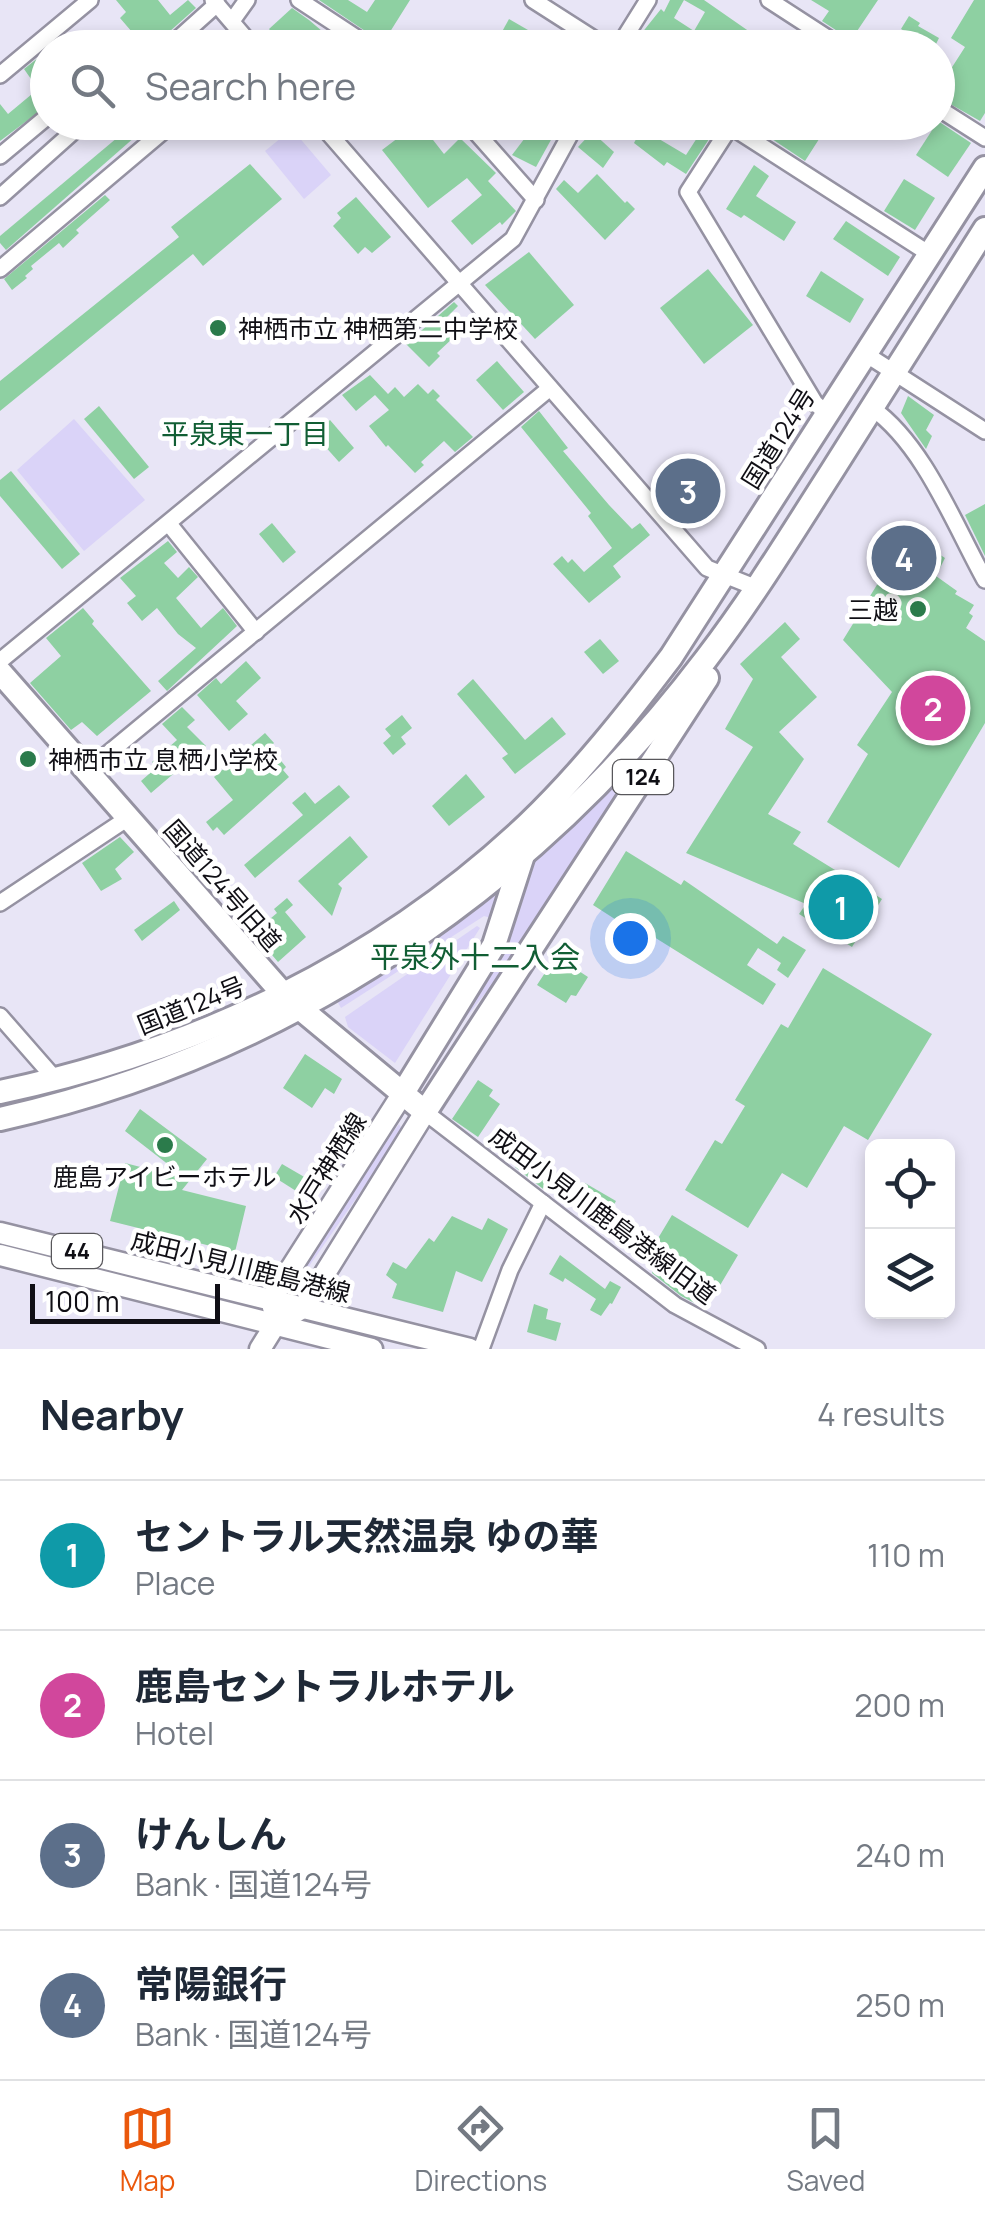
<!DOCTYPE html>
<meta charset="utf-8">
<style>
body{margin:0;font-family:Manrope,"Noto Sans JP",sans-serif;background:#f2f2f3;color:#1f2937}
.controls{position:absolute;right:30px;bottom:30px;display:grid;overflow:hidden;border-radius:15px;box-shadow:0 5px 15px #0003}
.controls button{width:90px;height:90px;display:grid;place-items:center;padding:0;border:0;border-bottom:2px solid #e0e1e3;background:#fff;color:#1f2937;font:50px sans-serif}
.scale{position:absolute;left:30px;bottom:25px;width:190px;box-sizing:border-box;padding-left:10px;border:5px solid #100f15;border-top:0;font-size:28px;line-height:35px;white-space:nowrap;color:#100f15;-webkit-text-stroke:8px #fff;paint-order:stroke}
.you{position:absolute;left:630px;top:938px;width:35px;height:35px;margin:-25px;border:8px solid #fff;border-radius:50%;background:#1a73e8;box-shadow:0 0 0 15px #1a73e833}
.badge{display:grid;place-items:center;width:65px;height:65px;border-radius:50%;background:#ea580c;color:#fff;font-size:32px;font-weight:700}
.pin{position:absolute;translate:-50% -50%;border:5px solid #fff;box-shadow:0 2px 10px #0006}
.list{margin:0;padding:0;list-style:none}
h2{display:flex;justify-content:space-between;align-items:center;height:130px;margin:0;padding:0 40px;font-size:42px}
h2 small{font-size:32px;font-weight:400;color:#747a83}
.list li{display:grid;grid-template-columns:65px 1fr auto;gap:30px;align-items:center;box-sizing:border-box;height:150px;padding:0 40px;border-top:2px solid #e0e1e3}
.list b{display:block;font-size:38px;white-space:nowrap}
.list p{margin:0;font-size:32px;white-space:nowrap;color:#747a83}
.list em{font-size:32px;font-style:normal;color:#747a83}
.icon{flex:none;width:55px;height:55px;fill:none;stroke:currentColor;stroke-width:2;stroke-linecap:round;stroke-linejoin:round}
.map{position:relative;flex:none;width:985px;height:1349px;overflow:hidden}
.search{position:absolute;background:#fff;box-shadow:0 5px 15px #0003;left:30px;right:30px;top:30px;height:110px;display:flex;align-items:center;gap:25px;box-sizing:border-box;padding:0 35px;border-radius:55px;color:#747a83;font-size:38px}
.sheet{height:730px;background:#fff}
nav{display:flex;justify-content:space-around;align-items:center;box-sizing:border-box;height:140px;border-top:2px solid #e0e1e3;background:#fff;font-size:28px;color:#747a83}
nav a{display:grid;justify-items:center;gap:5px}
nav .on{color:#ea580c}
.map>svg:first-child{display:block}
.green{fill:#dad3f8}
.building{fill:#8ed0a2}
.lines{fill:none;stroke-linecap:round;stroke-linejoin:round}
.minor-casing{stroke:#9592a2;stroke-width:20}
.major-casing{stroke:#9592a2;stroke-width:25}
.highway-casing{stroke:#9592a2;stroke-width:28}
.minor{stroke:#fff;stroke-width:15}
.major{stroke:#fff;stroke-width:20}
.highway{stroke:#fff;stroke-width:22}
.poi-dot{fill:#2b7b4b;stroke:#fff;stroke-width:4}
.labels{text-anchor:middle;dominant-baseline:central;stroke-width:9;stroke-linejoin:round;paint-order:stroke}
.shield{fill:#fff;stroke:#58575b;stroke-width:2.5}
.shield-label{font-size:22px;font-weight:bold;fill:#100f15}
.poi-label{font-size:25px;fill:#100f15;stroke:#fff;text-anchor:start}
.street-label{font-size:25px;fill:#100f15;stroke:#fff}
.neighbourhood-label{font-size:28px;fill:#115e34;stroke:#fff}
.quarter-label{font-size:30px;fill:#115e34;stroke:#fff}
</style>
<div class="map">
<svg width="985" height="1349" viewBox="0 0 985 1349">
<rect width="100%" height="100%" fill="#e8e5f6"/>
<!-- green -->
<g class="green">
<path d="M292 129 331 175 304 199 265 151Z"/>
<path d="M74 419 145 500 84 551 17 470Z"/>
<path d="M655 735 659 739 504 970 459 1026 432 1070 427 1068 531 861Z"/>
<path d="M505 881 508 882 491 918 484 916 341 1008 336 999 412 955Z"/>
<path d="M477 926 480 928 395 1063 348 1027 345 1017Z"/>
<path d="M399 1124 403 1131 305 1272 300 1270 339 1204Z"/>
</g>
<!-- building -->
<g class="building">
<path d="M116 0H158L170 15 188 0 196 8 160 40 157 48H127L138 39 120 18 126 12Z"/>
<path d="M319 0H348L367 12 375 0H410L383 43Z"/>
<path d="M670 0H684L674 18 694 31 705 12 684 0H704L773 48H746L728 36 726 39 716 33 707 48H662L651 40 647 45 637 39 661 9 664 12Z"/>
<path d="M811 0H878L851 40 822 21 829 11Z"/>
<path d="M974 0H985V113L980 121 938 97V89L965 47 951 38Z"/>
<path d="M292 8 309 20 342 48H284L269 29Z"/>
<path d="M909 16 920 23 918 26 939 38 934 48H913L918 39 901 29Z"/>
<path d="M509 19 528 30 518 48H493Z"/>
<path d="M48 50V105L0 141V104L8 114 38 89 24 69Z"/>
<path d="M938 121 971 143 948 177 916 155Z"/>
<path d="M136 122H152L6 250 0 243V236Z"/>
<path d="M419 122 444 154 460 138 496 173 488 181 516 211 502 225 500 222 472 245 451 221 482 195 467 178 428 208 382 150Z"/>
<path d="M645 122H662L654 136 686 155 706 124 715 130 686 174 667 162 664 166 634 143Z"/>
<path d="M779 122H795L805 129 809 122H830L805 161 769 137Z"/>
<path d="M534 126 552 138 536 167 512 155Z"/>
<path d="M592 132 614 152 603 168 578 147Z"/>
<path d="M250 164 282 199 203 266 193 254 0 411V381L179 237 171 227Z"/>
<path d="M754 165 769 176 756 196 796 222 784 241 744 215 741 218 726 209Z"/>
<path d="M597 174 625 203 627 201 635 209 605 240 556 189 564 180 578 193Z"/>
<path d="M904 179 935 198 915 230 884 211Z"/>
<path d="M105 195 110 200 76 230 79 233 63 248 59 243 31 266 33 269 25 276 27 278 12 290 4 279Z"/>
<path d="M356 197 391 237 372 253 365 247 358 254 333 226 341 218 337 213Z"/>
<path d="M846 221 900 257 888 276 833 239Z"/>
<path d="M529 252 574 305 535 339 485 285Z"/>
<path d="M708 269 753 325 704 364 660 308Z"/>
<path d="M821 271 864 299 850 323 806 296Z"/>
<path d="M454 302 458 306 447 317 457 328 450 334 454 337 437 353 440 356 429 367 406 344Z"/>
<path d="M497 361 524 392 503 410 476 380Z"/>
<path d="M370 375 388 394 395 387 404 397 418 384 428 394 433 389 440 396 436 400 473 437 455 452 444 441 421 462 424 465 415 473 388 445 386 447 369 426 389 410 375 395 356 411 342 395Z"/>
<path d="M908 396 934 415 926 430 932 436 926 449 901 413Z"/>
<path d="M99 406 149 467 134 479 84 419Z"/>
<path d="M539 411 568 448 563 451 609 505 632 529 640 523 650 535 613 566 621 577 589 603 553 564 562 556 568 563 572 559 584 572 612 548 588 516 591 513 521 427Z"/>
<path d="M330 420 354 448 339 462 314 434Z"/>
<path d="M679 456 721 507 697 526 656 475Z"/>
<path d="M11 471 80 554 62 569 0 496V480Z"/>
<path d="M985 504V556L965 515Z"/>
<path d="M272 523 296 552 283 563 259 534Z"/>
<path d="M898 527 945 558 936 576 957 591 955 594 974 605 969 613 973 616 966 628 985 641V723L899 868 827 822 868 754 857 745 892 692 843 640 883 575 875 570 881 560 875 555Z"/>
<path d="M168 541 177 552 164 563 178 578 189 567 198 577 176 598 201 628 223 608 237 626 167 691 158 681 196 648 178 634 157 608 142 621 127 603 136 596 120 578Z"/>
<path d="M83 608 94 621 92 624 151 691 97 736 82 722 71 730 30 683 61 656 46 638Z"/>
<path d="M785 622 800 639 781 657 817 697 779 732 804 759 768 814 801 832 793 844 882 899 852 947 799 914 806 904 686 853 753 747 725 729 753 679 740 664Z"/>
<path d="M600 639 619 661 603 674 584 652Z"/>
<path d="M246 661 261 678 236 701 248 714 229 731 197 695 216 678 221 684Z"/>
<path d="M473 679 525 740 552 717 566 734 515 774 502 758 508 754 457 694Z"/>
<path d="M182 707 195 720 187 727 206 746 151 793 141 781 157 767 152 762 177 740 162 724Z"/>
<path d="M402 715 412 728 401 737 406 744 393 755 383 743 391 736 385 729Z"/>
<path d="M265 733 274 743 270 747 286 767 283 770 289 777 224 835 217 827 213 831 206 822 233 800 214 777Z"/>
<path d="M466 774 485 797 449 826 432 806Z"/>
<path d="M339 785 350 797 255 878 244 865 303 815 292 803 305 792 315 804Z"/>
<path d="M350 836 368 857 338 884 342 888 332 916 298 881Z"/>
<path d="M120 837 134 852 115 869 122 879 101 891 82 863Z"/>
<path d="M626 851 681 885 684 880 777 944 783 936 806 950 788 978 777 970 781 963 758 948 747 965 776 984 763 1005 638 927 635 932 593 905Z"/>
<path d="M287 898 293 905 285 912 306 937 278 962 267 949 277 940 264 924 277 913 274 909Z"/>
<path d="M174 901 180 910 142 941 134 930Z"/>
<path d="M556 956 588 977 576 996 571 995 566 1003 537 985Z"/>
<path d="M823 968 932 1034 868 1140 844 1126 807 1188 782 1173 748 1228 685 1190 715 1140 722 1144 745 1106 735 1100 781 1024 788 1028Z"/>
<path d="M305 1054 342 1079 334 1094 325 1088 312 1108 283 1088Z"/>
<path d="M478 1080 493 1090 489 1096 500 1104 478 1137 452 1119Z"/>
<path d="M140 1109 207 1159 182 1190 246 1206 235 1252 110 1221 125 1163 187 1179 125 1131Z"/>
<path d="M533 1158 558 1175 547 1192 515 1167 519 1161 528 1166Z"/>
<path d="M282 1164 313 1182 304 1196 274 1177Z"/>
<path d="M585 1183 616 1201 605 1220 574 1201Z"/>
<path d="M672 1215 738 1255 706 1309 681 1296 652 1273 667 1246 657 1240Z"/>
<path d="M452 1216 482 1230 488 1218 508 1229 482 1282 456 1271 443 1312 392 1298 397 1284 386 1275 393 1262 406 1269 429 1238 434 1242Z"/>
<path d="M560 1255 605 1289 610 1281 621 1287 612 1304 610 1303 601 1316 590 1310 596 1299 565 1278 563 1282 549 1274Z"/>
<path d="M534 1304 548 1309 546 1319 561 1323 556 1341 527 1332Z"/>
</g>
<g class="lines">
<!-- minor casing -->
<g class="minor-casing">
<g id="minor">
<path d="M213 0 254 48"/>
<path d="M299 0 372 48"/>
<path d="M533 0 608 48"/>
<path d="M769 0 843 48"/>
<path d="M232 21 247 0"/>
<path d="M168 48 217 4"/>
<path d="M618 48 648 0"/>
<path d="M0 75 90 0"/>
<path d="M938 108 985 138"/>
<path d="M319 122 707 568 757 588"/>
<path d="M467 122 536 200"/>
<path d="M724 122 928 253"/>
<path d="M730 127 688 192 815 403 826 413"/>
<path d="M0 156 48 116"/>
<path d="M0 197 84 122"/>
<path d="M0 269 174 122"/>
<path d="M864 353 985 431"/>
<path d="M872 408C924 445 954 524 985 580"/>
<path d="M169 524 256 632"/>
<path d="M0 661 513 239 577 122"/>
<path d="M87 771 550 388"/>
<path d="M0 903 128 818"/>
<path d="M0 1016 56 1080"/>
<path d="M425 1112 675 1305 757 1349"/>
<path d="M481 1349 510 1270 543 1203"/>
</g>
</g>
<!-- major casing -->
<g class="major-casing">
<g id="major">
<path d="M0 1233 470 1349"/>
<path d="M0 1255 372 1349"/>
<path d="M273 1308 272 1298 403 1093"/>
<path d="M260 1349 275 1325 304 1307 425 1112"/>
</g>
</g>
<!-- highway casing -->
<g class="highway-casing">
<g id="highway">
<path d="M0 672 284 995 425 1112 707 678"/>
<path d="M0 1092C196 1051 381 963 528 824 581 773 627 715 671 657L985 168"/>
<path d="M403 1093 494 945 524 852"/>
<path d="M0 1119C283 1056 531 890 706 659 752 599 791 535 832 471 883 390 934 310 985 229"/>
</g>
</g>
<!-- minor -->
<use href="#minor" class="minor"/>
<!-- major -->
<use href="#major" class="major"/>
<!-- highway -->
<use href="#highway" class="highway"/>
</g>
<!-- markers -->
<g class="poi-dot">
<circle cx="218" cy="328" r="10"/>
<circle cx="918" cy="609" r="10"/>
<circle cx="28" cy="759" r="10"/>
<circle cx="165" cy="1145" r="10"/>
</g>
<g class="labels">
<!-- shield labels -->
<g class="shield">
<rect x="613" y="760" width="60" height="34" rx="8"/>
<rect x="52" y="1234" width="50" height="34" rx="8"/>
</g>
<g class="shield-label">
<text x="643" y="777">124</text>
<text x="77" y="1251">44</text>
</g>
<!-- poi labels -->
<g class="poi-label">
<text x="238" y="328">神栖市立 神栖第二中学校</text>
<text x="898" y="609" text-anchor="end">三越</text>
<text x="48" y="759">神栖市立 息栖小学校</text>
<text x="165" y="1176" text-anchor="middle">鹿島アイビーホテル</text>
</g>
<!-- street labels -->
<g class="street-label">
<text transform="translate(778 438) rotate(-58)">国道124号</text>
<text transform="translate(223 885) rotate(49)">国道124号旧道</text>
<text transform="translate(191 1005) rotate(-22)">国道124号</text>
<text transform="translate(326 1168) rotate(-58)">水戸神栖線</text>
<text transform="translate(603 1215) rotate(37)">成田小見川鹿島港線旧道</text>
<text transform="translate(241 1266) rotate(14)">成田小見川鹿島港線</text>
</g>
<!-- neighbourhood labels -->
<g class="neighbourhood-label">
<text x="245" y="433">平泉東一丁目</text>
</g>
<!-- quarter labels -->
<g class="quarter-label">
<text x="475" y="956">平泉外十二入会</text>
</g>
</g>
</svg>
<div class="controls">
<button><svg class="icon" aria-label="locate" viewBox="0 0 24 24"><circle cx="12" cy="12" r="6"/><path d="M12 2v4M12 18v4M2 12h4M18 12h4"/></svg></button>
<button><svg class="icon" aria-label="layers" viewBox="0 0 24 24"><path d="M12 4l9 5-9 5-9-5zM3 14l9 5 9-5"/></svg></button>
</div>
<div class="scale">100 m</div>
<div class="you"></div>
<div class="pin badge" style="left:841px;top:907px;background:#0f9aa8">1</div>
<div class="pin badge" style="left:933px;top:708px;background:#d1479c">2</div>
<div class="pin badge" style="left:688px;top:491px;background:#5c6f8a">3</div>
<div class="pin badge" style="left:904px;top:558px;background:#5c6f8a">4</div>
<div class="search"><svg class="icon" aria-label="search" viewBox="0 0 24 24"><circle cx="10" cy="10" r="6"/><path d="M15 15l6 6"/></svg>Search here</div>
</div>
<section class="sheet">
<h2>Nearby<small>4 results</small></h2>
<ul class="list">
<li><span class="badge" style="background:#0f9aa8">1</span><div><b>セントラル天然温泉 ゆの華</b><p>Place</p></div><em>110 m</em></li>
<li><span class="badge" style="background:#d1479c">2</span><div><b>鹿島セントラルホテル</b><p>Hotel</p></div><em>200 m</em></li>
<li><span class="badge" style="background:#5c6f8a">3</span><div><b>けんしん</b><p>Bank · 国道124号</p></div><em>240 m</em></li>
<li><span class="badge" style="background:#5c6f8a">4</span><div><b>常陽銀行</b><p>Bank · 国道124号</p></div><em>250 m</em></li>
</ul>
</section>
<nav>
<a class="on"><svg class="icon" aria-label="map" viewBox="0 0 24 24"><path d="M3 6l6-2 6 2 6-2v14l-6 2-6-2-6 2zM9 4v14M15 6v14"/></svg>Map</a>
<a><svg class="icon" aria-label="directions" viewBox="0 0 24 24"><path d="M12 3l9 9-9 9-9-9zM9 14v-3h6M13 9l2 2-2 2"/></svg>Directions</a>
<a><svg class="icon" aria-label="saved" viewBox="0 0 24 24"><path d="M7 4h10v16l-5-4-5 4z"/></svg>Saved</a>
</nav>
